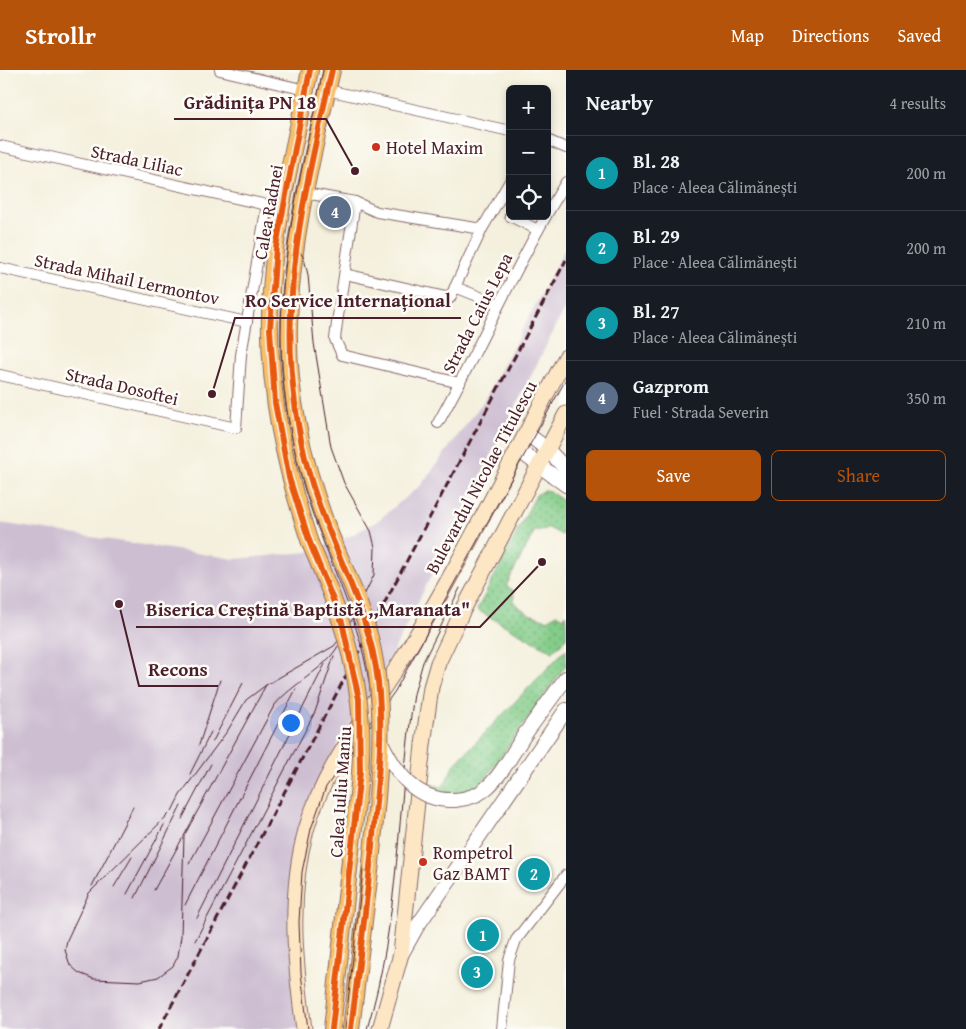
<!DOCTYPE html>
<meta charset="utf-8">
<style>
body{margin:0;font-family:"Gentium Book Plus",serif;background:#20242c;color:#f1f3f6}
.controls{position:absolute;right:15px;top:15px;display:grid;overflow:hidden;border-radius:8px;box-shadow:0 2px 8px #0003}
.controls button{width:45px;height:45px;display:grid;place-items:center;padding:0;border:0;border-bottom:1px solid #363941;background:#171b24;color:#f1f3f6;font:25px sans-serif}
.you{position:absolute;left:290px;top:652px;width:18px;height:18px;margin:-12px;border:4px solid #fff;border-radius:50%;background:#1a73e8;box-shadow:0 0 0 8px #1a73e833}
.badge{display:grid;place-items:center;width:32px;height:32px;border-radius:50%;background:#b45309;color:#fff;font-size:16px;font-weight:700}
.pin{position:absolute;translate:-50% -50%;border:2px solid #fff;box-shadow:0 1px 5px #0006}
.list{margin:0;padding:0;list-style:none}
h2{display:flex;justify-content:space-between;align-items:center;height:65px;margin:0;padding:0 20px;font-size:21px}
h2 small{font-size:16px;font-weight:400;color:#9ea1a6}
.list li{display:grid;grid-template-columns:32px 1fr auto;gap:15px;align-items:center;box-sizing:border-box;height:75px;padding:0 20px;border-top:1px solid #363941}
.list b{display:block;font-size:19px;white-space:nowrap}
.list p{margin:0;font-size:16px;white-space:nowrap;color:#9ea1a6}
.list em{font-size:16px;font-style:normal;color:#9ea1a6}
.actions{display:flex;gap:10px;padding:15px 20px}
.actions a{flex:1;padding:11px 0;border:1px solid #b45309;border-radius:8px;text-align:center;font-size:18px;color:#b45309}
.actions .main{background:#b45309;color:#fff}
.icon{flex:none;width:28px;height:28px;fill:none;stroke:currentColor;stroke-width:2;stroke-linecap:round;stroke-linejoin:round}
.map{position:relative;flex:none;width:566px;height:959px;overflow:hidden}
header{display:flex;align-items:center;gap:30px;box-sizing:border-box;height:70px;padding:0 25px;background:#b45309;color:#fff}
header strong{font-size:24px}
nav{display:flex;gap:28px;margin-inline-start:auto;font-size:18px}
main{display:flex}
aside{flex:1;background:#171b24}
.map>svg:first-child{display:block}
.railway{fill:#cdbed2}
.grass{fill:url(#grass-dots);stroke:#66765a}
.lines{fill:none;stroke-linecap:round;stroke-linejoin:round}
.minor-casing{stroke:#866869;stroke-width:12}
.tertiary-casing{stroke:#866869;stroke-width:16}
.secondary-casing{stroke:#866869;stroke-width:17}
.primary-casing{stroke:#866869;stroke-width:18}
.minor{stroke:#fff;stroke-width:10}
.tertiary{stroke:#fff;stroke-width:14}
.secondary{stroke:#fce6c4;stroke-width:15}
.primary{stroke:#f7c06b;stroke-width:16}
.tram{stroke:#4a1f2b;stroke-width:1}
.rail{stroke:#4a1f2b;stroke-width:3;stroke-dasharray:8 4;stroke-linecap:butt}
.tertiary-bridge-casing{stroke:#866869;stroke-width:16;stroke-linecap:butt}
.primary-bridge-casing{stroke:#866869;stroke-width:18;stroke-linecap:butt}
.tertiary-bridge{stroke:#fff;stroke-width:14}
.primary-bridge{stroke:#f7c06b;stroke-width:16}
.cycleway-casing{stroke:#fdfcf7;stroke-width:9}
.cycleway{stroke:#e8590c;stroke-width:6}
.poi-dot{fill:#c8321e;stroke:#fdfcf7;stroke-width:2}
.labels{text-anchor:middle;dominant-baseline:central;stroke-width:5;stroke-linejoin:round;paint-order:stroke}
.poi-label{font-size:18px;fill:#4a1f2b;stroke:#fdfcf7;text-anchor:start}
.street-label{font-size:18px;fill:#4a1f2b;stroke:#fdfcf7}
.leader{fill:none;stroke:#4a1f2b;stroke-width:2}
.callout-dot{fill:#4a1f2b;stroke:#fdfcf7;stroke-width:2}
.callout-label{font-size:19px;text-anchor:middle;font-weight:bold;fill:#4a1f2b;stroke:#fdfcf7;stroke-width:5;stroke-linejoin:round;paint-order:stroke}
</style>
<header>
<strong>Strollr</strong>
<nav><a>Map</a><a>Directions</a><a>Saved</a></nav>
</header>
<main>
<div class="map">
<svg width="566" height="959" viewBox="0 0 566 959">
<defs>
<pattern id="grass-dots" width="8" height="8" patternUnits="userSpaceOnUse" patternTransform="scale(1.25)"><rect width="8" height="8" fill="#83cc89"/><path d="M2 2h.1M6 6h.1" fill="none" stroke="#6da570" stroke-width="1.8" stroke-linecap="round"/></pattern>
</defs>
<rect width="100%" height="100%" fill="#fdfcf7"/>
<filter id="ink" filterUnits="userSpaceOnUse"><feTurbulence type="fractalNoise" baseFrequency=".02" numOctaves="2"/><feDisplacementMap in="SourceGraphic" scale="10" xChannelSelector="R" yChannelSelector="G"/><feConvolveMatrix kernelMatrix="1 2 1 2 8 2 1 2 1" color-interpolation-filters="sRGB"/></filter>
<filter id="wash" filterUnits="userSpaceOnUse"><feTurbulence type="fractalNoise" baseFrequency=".0096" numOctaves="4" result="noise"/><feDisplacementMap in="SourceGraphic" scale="20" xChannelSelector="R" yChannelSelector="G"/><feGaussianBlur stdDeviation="1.12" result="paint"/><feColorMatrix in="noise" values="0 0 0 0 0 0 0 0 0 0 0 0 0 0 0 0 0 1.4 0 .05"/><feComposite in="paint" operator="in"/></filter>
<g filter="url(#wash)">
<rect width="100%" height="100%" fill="#f4f0dd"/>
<!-- railway -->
<path class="railway" d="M566 177V236L385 598 336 677 308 738 294 792 302 959H0V453L235 489 308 482 352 465 376 452 421 415 486 328Z"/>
<!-- grass -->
<g class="grass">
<path d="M544 420 549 421 566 433V458L562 465 547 457 545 460 542 459 540 462 535 460 506 516 513 520 515 534 529 544 547 550 557 544 564 548 566 544V568L553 582 477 540 536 425Z"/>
<path d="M566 579V595L485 709C468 725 449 725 428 719V714L443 717 454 695Z"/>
</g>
</g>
<g filter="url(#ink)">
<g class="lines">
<!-- minor casing -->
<g class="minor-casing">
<g id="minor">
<path d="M220 0 306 20"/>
<path d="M327 20 510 61"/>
<path d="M547 70 566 78"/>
<path d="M0 76 267 135 241 285 236 358 0 305"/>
<path d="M305 123 355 132 377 142 482 159"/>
<path d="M355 132 337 253 335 269 342 285 460 313"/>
<path d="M547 144 566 112"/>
<path d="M510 146 538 160"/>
<path d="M0 198 247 252"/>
<path d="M345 204 450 228 455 217"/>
<path d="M498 234 455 217 482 159 510 111"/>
<path d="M438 353C476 285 507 214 546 146"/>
<path d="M502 959 509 890 516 870 566 805"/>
</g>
</g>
<!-- tertiary casing -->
<g class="tertiary-casing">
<g id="tertiary">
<path d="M526 363 547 379 566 399"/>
<path d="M517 379 566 415"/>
<path d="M525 664 566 608"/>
<path d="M402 883 416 858 566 640"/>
</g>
</g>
<!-- secondary casing -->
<g class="secondary-casing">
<g id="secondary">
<path d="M304 959C295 893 288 826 306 760 323 701 361 653 394 602 406 583 418 563 429 544 478 460 520 373 566 287"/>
<path d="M380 959 401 884 423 675 431 617 438 593 462 542 566 344"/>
</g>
</g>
<!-- primary casing -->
<g class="primary-casing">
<g id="primary">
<path d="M310 0C294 80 272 161 270 243 268 322 285 398 310 473"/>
<path d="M329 461C304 396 287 325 289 254 291 168 313 84 332 0"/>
<path d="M332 959 350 790"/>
<path d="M351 959 371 793"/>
</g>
</g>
<!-- minor -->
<use href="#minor" class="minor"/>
<!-- tertiary -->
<use href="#tertiary" class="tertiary"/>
<!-- secondary -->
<use href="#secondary" class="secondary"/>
<!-- primary -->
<use href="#primary" class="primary"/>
<!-- tram -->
<g class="tram">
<path d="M323 0C305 88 281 176 281 266 281 313 289 362 301 407 320 477 358 540 369 612 377 666 371 719 366 773 359 835 352 897 345 959"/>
<path d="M297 157 296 176 304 188 308 205 314 273 331 377 344 413 371 461 375 477 374 505 351 552"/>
<path d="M266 615 184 766 181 866 178 886 173 896 158 907 140 911 94 909 79 903 70 895 65 880 67 870 89 823 172 741 180 725 228 660 246 630 266 615 334 576 348 558"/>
<path d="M212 673 243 613"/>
<path d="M199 675 220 610"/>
<path d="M190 704 211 662"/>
<path d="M182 749 211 694"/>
<path d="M189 794 274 636C291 614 326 599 338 576"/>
<path d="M92 816 133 737"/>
<path d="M114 817 132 787"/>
<path d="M154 820 182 769"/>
<path d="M127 824 164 755"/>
<path d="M135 828 181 736"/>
<path d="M185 835 296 619"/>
<path d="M197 848 325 594"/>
<path d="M195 871 315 642 334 586"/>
<path d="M308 959 301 903 299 852 302 802 311 759 326 717 395 621 566 309"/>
<path d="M367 959C400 851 397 735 414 624L423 592 460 518"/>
</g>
<!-- rail -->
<path class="rail" d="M159 959 566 190"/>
<!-- tertiary-bridge casing -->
<g class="tertiary-bridge-casing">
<path id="tertiary-bridge" d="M381 672C396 703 416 732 455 730 465 729 475 727 484 720 501 707 513 682 525 664"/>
</g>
<!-- primary-bridge casing -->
<g class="primary-bridge-casing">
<g id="primary-bridge">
<path d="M329 461C342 493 357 524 367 557 390 634 378 715 371 793"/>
<path d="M310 473C336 532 358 591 361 656 363 701 355 746 350 790"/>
</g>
</g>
<!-- tertiary-bridge -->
<use href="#tertiary-bridge" class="tertiary-bridge"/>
<!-- primary-bridge -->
<use href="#primary-bridge" class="primary-bridge"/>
<!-- cycleway casing -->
<g class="cycleway-casing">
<g id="cycleway">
<path d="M310 0 276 177 270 259 275 333 289 408 310 473 342 552 359 629 360 702 332 959"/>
<path d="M332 0C300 142 269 262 310 407 330 477 370 539 378 612 383 656 379 700 375 744 369 816 360 887 351 959"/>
</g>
</g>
<!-- cycleway -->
<use href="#cycleway" class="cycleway"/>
</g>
</g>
<!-- markers -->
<g class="poi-dot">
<circle cx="376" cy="77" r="5"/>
<circle cx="423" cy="792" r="5"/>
</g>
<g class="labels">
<!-- poi labels -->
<g class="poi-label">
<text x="386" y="77">Hotel Maxim</text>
<text x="433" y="782">Rompetrol<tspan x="433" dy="21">Gaz BAMT</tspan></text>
</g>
<!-- street labels -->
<g class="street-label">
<text transform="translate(137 90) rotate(12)">Strada Liliac</text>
<text transform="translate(268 142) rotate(-80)">Calea Radnei</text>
<text transform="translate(127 209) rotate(12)">Strada Mihail Lermontov</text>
<text transform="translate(477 243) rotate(-63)">Strada Caius Lepa</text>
<text transform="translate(122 316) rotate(13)">Strada Dosoftei</text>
<text transform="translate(481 407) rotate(-62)">Bulevardul Nicolae Titulescu</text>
<text transform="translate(340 722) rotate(-86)">Calea Iuliu Maniu</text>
</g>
</g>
<!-- callouts -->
<path class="leader" d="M355 101L326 49H174M212 324L235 248H461M542 492L480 557H136M119 534L139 616H218"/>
<g class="callout-dot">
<circle cx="355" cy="101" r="5"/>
<circle cx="212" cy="324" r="5"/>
<circle cx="542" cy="492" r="5"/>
<circle cx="119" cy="534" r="5"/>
</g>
<g class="callout-label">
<text x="250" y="39">Grădinița PN 18</text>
<text x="348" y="237">Ro Service Internațional</text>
<text x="308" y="546">Biserica Creștină Baptistă ,,Maranata"</text>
<text x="178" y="606">Recons</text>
</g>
</svg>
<div class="controls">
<button>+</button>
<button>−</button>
<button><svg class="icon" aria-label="locate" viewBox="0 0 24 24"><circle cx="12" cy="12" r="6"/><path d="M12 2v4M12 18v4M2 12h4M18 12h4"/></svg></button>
</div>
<div class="you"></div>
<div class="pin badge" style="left:483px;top:865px;background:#0f9aa8">1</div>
<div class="pin badge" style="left:534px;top:804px;background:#0f9aa8">2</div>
<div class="pin badge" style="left:477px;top:902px;background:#0f9aa8">3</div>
<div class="pin badge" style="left:335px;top:142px;background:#5c6f8a">4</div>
</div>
<aside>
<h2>Nearby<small>4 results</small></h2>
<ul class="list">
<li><span class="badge" style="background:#0f9aa8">1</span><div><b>Bl. 28</b><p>Place · Aleea Călimănești</p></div><em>200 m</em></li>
<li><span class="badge" style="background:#0f9aa8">2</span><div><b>Bl. 29</b><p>Place · Aleea Călimănești</p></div><em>200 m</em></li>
<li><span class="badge" style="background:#0f9aa8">3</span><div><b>Bl. 27</b><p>Place · Aleea Călimănești</p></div><em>210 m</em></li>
<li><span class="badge" style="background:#5c6f8a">4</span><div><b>Gazprom</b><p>Fuel · Strada Severin</p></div><em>350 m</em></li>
</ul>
<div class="actions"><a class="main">Save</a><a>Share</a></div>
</aside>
</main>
